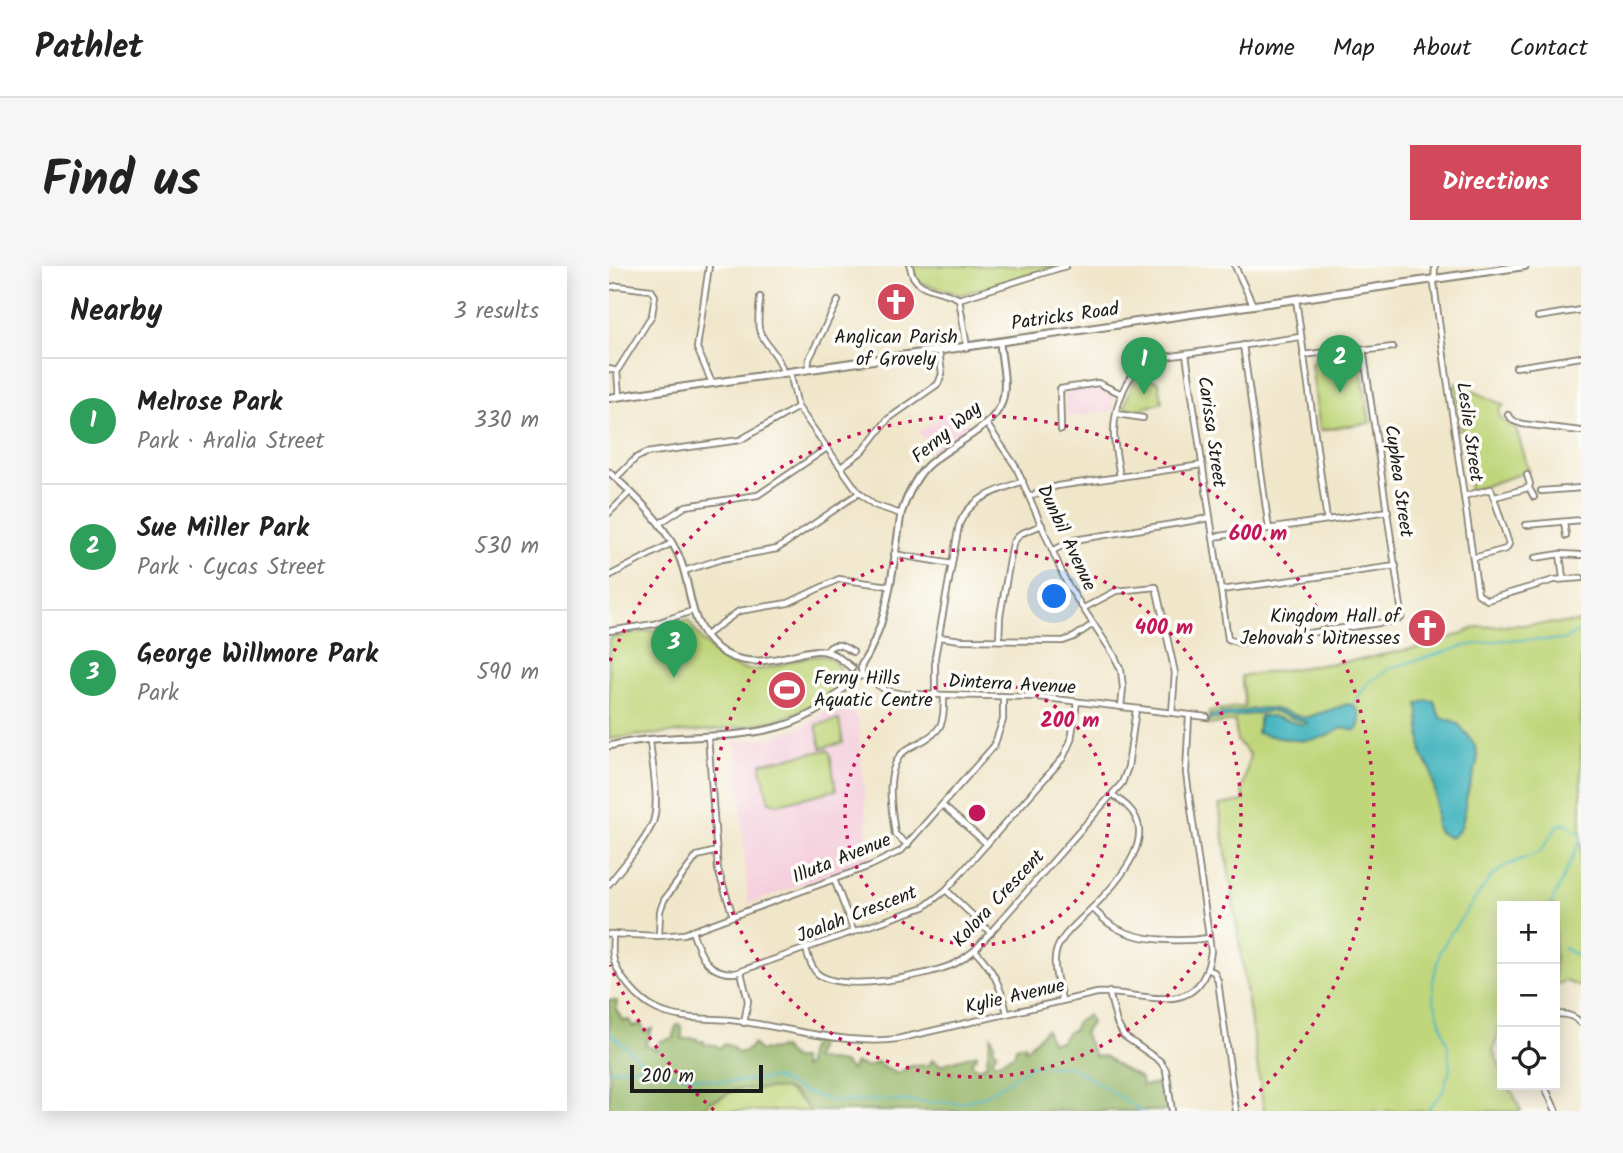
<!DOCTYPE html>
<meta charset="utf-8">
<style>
body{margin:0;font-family:Kalam,sans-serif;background:#f6f6f6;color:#222}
.controls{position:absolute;right:21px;bottom:21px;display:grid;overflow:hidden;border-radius:0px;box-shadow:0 4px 18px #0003}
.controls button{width:63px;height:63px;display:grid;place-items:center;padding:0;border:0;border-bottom:2px solid #e0e0e0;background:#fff;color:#222;font:35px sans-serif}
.scale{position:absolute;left:21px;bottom:18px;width:133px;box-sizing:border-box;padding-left:7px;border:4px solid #1c1c1c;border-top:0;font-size:19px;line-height:24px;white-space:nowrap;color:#1c1c1c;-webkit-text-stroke:5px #fdfcf7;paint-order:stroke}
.you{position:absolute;left:446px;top:331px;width:24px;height:24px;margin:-18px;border:5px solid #fff;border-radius:50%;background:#1a73e8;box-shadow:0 0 0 10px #1a73e833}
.badge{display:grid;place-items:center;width:46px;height:46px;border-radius:50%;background:#d1495b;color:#fff;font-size:23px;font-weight:700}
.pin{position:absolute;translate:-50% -58px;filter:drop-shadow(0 2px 4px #0008)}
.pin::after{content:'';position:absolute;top:37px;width:24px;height:21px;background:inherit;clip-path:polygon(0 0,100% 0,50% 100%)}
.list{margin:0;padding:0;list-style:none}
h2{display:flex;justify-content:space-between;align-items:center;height:91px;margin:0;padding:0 28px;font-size:30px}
h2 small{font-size:23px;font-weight:400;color:#767676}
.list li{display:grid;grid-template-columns:46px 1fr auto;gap:21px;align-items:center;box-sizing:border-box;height:126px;padding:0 28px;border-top:2px solid #e0e0e0}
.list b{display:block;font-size:26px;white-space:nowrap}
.list p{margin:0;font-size:23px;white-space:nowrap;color:#767676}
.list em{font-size:23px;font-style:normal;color:#767676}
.icon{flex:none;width:38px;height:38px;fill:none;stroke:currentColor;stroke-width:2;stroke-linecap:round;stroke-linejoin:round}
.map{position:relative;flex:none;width:972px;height:845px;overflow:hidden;border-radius:0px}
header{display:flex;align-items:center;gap:42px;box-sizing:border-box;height:98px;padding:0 35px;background:#fff;border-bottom:2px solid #e0e0e0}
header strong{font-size:33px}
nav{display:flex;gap:38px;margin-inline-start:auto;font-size:24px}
.intro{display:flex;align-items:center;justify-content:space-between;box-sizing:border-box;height:168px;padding:0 42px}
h1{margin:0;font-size:49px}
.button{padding:18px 32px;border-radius:0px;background:#d1495b;color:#fff;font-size:24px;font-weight:700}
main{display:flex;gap:42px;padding:0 42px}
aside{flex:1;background:#fff;border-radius:0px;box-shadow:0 4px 18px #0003}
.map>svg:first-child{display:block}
.built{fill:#f4cfdd}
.green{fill:#c0d67a;stroke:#6e794b;stroke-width:2}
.forest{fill:#98b76a;stroke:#5a6a43;stroke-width:2}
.water{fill:#47b6c0;stroke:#32696e;stroke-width:2}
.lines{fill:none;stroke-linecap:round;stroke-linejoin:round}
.stream{stroke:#47b6c0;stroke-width:2}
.minor-casing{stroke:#868173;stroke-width:8}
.tertiary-casing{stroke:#868173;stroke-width:9}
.secondary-casing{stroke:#868173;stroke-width:10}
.minor{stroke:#fff;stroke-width:4.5}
.tertiary{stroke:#fff;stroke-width:5}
.secondary{stroke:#fff;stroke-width:6}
.ring{fill:none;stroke:#c2185b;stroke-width:3.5;stroke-dasharray:3.5 7}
.labels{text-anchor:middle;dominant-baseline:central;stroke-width:7;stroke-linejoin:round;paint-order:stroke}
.street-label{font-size:19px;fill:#1c1c1c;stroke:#fdfcf7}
.poi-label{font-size:19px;fill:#1c1c1c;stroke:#fdfcf7}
.centre{fill:#c2185b;stroke:#fdfcf7;stroke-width:3.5}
.ring-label{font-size:21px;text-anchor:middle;font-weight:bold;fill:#c2185b;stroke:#fdfcf7;stroke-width:7;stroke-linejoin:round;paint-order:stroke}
</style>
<header>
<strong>Pathlet</strong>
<nav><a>Home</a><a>Map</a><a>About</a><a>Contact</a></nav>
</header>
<div class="intro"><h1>Find us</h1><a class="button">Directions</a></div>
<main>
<aside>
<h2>Nearby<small>3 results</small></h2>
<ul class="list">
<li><span class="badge" style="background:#2e9e5b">1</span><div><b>Melrose Park</b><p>Park · Aralia Street</p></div><em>330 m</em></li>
<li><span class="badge" style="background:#2e9e5b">2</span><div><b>Sue Miller Park</b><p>Park · Cycas Street</p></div><em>530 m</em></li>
<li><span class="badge" style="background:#2e9e5b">3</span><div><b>George Willmore Park</b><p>Park</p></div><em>590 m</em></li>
</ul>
</aside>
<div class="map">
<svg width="972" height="845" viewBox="0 0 972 845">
<rect width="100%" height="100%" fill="#fdfcf7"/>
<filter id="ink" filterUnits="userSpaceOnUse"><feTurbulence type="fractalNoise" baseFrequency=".0143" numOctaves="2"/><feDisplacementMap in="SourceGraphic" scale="14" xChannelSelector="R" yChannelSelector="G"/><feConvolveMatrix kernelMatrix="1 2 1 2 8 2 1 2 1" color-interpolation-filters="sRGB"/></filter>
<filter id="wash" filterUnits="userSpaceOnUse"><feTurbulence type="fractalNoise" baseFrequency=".00686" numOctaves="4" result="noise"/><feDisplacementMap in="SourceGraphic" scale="28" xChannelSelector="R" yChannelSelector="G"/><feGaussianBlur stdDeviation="1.57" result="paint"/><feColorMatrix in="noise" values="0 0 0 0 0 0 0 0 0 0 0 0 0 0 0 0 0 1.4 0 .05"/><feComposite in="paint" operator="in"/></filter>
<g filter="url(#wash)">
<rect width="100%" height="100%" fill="#f0e6ca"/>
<!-- built -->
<g class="built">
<path d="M484 122 491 123 504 129V145L480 147 479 150H458L456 133 459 126Z"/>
<path d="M347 141 360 161 324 186 310 166Z"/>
<path d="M232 434 249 454 261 593 139 638 127 475 162 471 197 459Z"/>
</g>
<!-- green -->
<g class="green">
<path d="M304 0H445V1L351 29 312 17 306 11Z"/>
<path d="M744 87 750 90 761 157 711 164 702 98 706 93Z"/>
<path d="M530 109 550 116 553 136 529 144 515 142 522 122Z"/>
<path d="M846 117 895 139 890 144 891 152 907 163 920 205 861 225Z"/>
<path d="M75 354 80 355C93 377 113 401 141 404 173 406 223 367 234 412 188 475 70 461 0 473V372L50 363Z"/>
<path d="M972 356V721L956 715 946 719V640H893V755L884 785 893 805V819H900L912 845H655L610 539 635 535 633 524 641 489 628 475 626 455 599 459 600 445 636 440 632 410 754 393 826 378 869 361Z"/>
<path d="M230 454 234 477 212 482 207 459Z"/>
<path d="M218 484 221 487 227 524 169 538 160 536 152 502 153 497Z"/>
<path d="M0 769 130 819 172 820 205 845H0Z"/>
</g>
<!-- forest -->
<path class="forest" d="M0 734 8 735 7 743 14 755 20 754 24 761 32 757 35 766 43 763 36 779 48 784 51 775 65 772 66 762 70 758 73 762V773L86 772 90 775H95V778L106 779 110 782 116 778 124 781 128 787 137 785 144 778 151 785 173 782 184 793H192L194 802 198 799C198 789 200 777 210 773L211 776 205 793 234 797 242 804 246 797 258 801 269 796 274 801 289 808 301 800 320 799 324 793 331 799 368 788V791L362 796 365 800 370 802 377 799 382 770 385 776V783L388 786 383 794 387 797 405 789 407 781 416 778 415 784H417C423 776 431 771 437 763L442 776H451L459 766 465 764 467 757 479 749 482 757 475 767 486 791C497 788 498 792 506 798 513 804 524 806 532 813L533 820 547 818 554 813 560 845H201C180 818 180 823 149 823 142 824 133 822 126 824 117 827 111 835 101 835L98 840 73 845H0Z"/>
<!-- water -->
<g class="water">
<path d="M818 434 825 435 831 451C836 454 842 453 846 456 851 459 854 464 858 468 880 494 861 507 857 534 854 549 857 563 841 572L830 566 827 560V531L822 504 813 489 809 438Z"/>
<path d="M739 438C752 441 754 455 747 465L733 462C702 482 682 474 648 467L651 450H662L694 459 698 457 666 446H657L601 454 602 449 654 442 666 443 696 452Z"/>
</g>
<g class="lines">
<!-- stream -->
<g class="stream">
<path d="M744 438 759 417 782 402 856 380 894 374H954L972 364"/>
<path d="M941 640 972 573"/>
<path d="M954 682 972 691"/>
<path d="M0 766 38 800 51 806 116 816 166 812 193 825 227 836 265 834 350 837 374 831 422 800H461L533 845"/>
<path d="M0 804 37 800"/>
<path d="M818 845 834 825 841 803 839 781 825 735 824 715 831 686 839 671 882 611 896 600 931 586 949 559 957 557 967 566 972 567"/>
</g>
</g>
</g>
<g filter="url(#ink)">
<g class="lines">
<!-- minor casing -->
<g class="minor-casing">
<g id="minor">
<path d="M100 0 88 82 103 117"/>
<path d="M301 0C304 27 332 22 350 33L358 81"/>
<path d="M626 0 644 39"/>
<path d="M826 0 825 18 830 56 869 328 878 334 945 314 972 312"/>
<path d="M0 21 9 20 42 24 46 30 43 49 8 105 10 130"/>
<path d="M151 31C151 41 147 56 151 66 157 80 172 91 174 107"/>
<path d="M350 33 457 0"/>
<path d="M687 33 718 254"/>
<path d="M929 51 972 44"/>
<path d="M634 79 660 263"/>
<path d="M577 88 619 373 630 377 784 355 792 352 793 348 754 83"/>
<path d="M694 89 748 82 760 84 784 81"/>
<path d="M907 101 972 91"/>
<path d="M0 103 8 105"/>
<path d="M199 103 200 93 229 35"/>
<path d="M181 106 189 141 250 227 265 239 292 248"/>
<path d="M508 148 534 152"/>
<path d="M899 149 905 155 913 158 972 165"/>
<path d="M377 157 407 201 458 318 505 389 512 404 514 422 512 441"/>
<path d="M452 164 451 123 489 117 513 128"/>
<path d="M232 201 255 184 279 153 329 118 333 108 330 85"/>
<path d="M511 211C509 197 505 181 505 167 505 141 517 104 543 93L691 71"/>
<path d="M7 212 27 192 37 187 131 174 189 141"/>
<path d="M920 222 925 231"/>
<path d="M932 225 972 222"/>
<path d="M421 230 448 220 593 199"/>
<path d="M855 230 882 223 900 278 897 283 864 292"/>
<path d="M886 231 919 222 921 218 918 209"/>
<path d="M0 247 21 226"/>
<path d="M955 256 957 270"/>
<path d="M51 257 77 240 149 229 218 182"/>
<path d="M917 259 972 254"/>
<path d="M604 271 779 245"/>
<path d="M445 284 465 274 601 252"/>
<path d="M285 288 343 298"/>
<path d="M951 288 954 312"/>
<path d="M926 292 951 288 972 289"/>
<path d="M75 305 113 293 168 283 250 227"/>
<path d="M0 310 63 277"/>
<path d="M612 324 787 300"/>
<path d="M475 342 507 325 547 321 566 407 563 447"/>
<path d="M0 365 45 358 83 345"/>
<path d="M97 369 130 345 179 337 230 313 280 320"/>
<path d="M330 371 352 374 454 375 465 371 484 358"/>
<path d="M390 374 391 350 404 277 411 268 433 259"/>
<path d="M217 385C226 374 234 380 244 386"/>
<path d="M253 409 278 425 294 428 429 431 598 451"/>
<path d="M326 429V391L350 259C361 231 388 225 414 215"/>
<path d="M99 470 109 604 124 650"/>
<path d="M334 540 378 578"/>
<path d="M299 579 286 568C283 544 276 511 290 491 295 484 301 481 308 478 334 465 335 458 335 430"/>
<path d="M225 613 245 666"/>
<path d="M0 618C14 599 35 578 44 556 51 536 43 497 41 475"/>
<path d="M337 624 382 667"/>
<path d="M483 642C490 648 496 656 504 660 529 676 572 676 600 672"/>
<path d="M83 665C91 689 98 708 126 707L315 641 337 624 454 492 462 474 468 436"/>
<path d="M0 668 50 670 75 668 261 600 292 585 385 480 394 454V431"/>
<path d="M4 668C4 675 3 683 4 690 7 709 30 735 47 743 69 754 97 752 122 754 172 760 239 780 288 773L488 727C533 724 593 758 602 685L577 507 580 449"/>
<path d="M50 670 51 645 55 634 88 590 108 585"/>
<path d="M197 683C199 691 202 702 209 708 235 727 315 710 343 699 351 696 359 689 366 684L513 517 519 501 527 443"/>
<path d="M366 684C386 706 391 719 398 747"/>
<path d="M598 703 605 706 609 715 627 845"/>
<path d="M132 706 139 735 135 757"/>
<path d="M500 726 508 757 515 770 551 795 557 804 563 845"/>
<path d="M453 734C450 719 443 702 447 686 451 671 466 659 477 648 498 628 542 583 527 552 523 542 513 536 504 529"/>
<path d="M946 749C956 747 965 750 972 757"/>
<path d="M935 819 947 845"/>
</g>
</g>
<!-- tertiary casing -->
<g class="tertiary-casing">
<g id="tertiary">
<path d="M0 206C27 230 53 255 69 288 84 320 77 355 107 381 131 402 161 395 189 388 197 386 206 383 215 385 226 387 234 395 243 402"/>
<path d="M0 480C83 459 186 492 244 410L249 411 253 409 252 400C281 356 284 299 292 248 298 230 305 213 318 200 339 180 384 163 393 136 399 118 392 94 391 76"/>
</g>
</g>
<!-- secondary casing -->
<g class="secondary-casing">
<path id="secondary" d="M0 132 916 0"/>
</g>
<!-- minor -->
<use href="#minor" class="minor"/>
<!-- tertiary -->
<use href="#tertiary" class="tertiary"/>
<!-- secondary -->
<use href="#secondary" class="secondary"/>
</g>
</g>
<!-- distance rings -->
<g class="ring">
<circle cx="368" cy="547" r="132"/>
<circle cx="368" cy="547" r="264"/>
<path d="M105 844A397 397 0 0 1 1 699M1 395A397 397 0 1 1 631 844"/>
</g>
<!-- icons -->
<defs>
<g id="church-disc" transform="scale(2.0125)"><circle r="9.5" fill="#d1495b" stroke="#fdfcf7"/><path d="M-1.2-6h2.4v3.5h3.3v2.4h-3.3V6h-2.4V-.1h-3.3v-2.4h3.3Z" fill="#fff"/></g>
<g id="stadium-disc" transform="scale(2.0125)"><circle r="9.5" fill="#d1495b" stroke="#fdfcf7"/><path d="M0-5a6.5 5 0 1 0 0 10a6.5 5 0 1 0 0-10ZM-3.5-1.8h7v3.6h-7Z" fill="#fff"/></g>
</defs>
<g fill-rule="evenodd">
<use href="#church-disc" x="287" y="36"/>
<use href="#church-disc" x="818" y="362"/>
<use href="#stadium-disc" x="178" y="424"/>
</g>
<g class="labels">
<!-- street labels -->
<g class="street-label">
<text transform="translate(456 51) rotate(-8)">Patricks Road</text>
<text transform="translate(602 166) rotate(82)">Carissa Street</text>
<text transform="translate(860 166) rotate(82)">Leslie Street</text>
<text transform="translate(338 167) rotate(-40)">Ferny Way</text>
<text transform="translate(789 215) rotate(82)">Cuphea Street</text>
<text transform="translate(457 272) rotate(65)">Dunbil Avenue</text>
<text transform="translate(403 419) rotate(3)">Dinterra Avenue</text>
<text transform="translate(233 593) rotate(-22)">Illuta Avenue</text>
<text transform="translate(390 633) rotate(-47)">Kolora Crescent</text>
<text transform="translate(248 649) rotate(-21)">Joalah Crescent</text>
<text transform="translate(406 731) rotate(-13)">Kylie Avenue</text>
</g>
<!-- poi labels -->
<g class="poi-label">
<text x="287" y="72">Anglican Parish<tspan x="287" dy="22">of Grovely</tspan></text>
<text x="791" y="351" text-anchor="end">Kingdom Hall of<tspan x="791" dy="22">Jehovah's Witnesses</tspan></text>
<text x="205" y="413" text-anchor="start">Ferny Hills<tspan x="205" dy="22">Aquatic Centre</tspan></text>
</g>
</g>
<circle cx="368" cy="547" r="10" class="centre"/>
<g class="ring-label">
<text x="649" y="274">600 m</text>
<text x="555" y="368">400 m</text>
<text x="461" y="461">200 m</text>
</g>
</svg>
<div class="controls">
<button>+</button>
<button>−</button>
<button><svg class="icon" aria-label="locate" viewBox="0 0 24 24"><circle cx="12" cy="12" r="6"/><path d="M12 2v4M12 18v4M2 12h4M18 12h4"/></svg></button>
</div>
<div class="scale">200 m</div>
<div class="you"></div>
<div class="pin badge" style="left:535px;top:129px;background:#2e9e5b">1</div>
<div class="pin badge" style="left:731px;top:127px;background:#2e9e5b">2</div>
<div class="pin badge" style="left:65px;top:412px;background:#2e9e5b">3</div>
</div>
</main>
